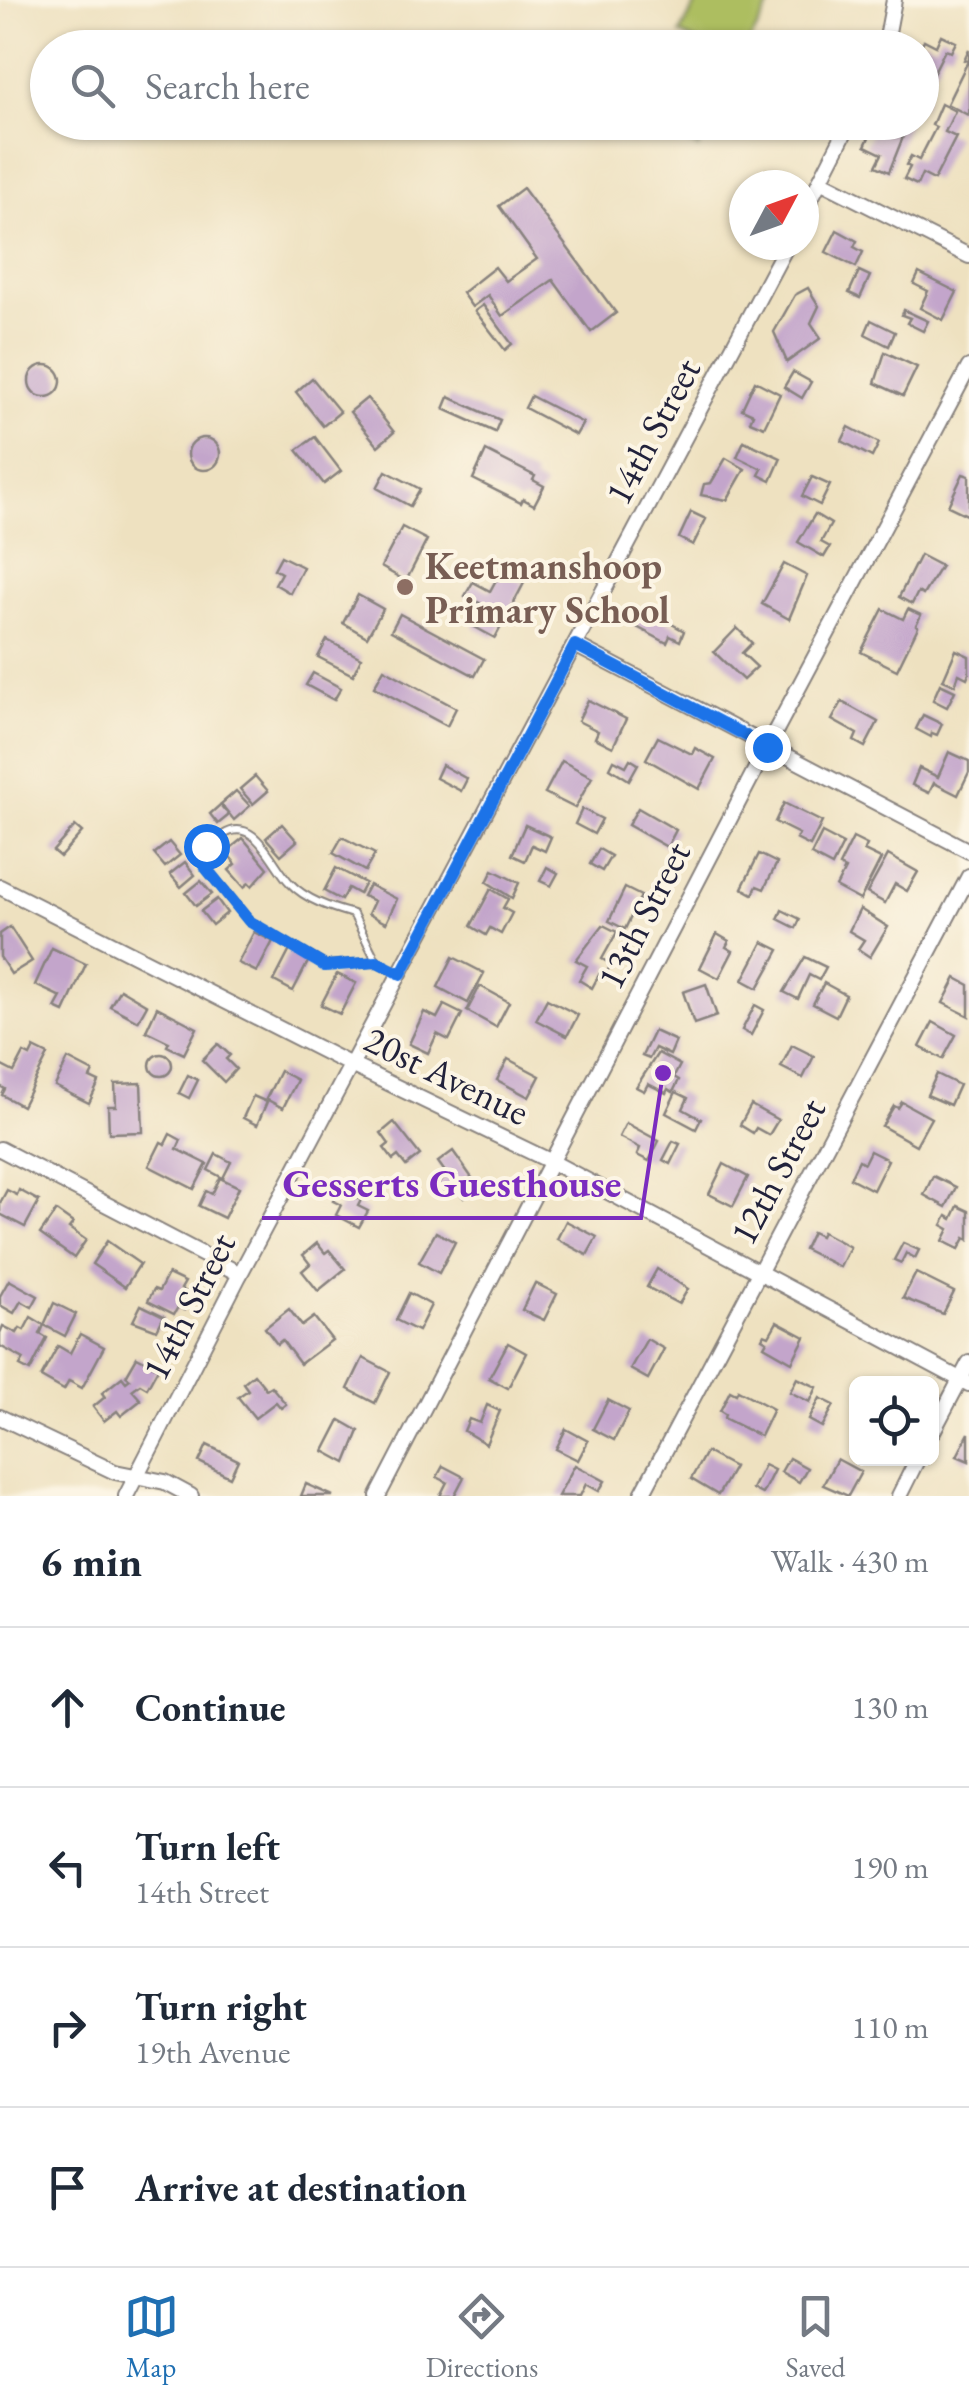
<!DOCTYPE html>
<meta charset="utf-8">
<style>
body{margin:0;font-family:"EB Garamond",serif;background:#f6f6f7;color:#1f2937}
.controls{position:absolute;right:30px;bottom:30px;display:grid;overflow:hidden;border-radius:15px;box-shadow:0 2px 8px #0004}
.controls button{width:90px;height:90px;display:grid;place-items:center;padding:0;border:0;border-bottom:2px solid #e0e1e3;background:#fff;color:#1f2937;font:50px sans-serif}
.compass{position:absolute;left:729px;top:170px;width:90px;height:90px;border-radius:50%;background:#fff;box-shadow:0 2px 8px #0004;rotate:49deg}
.stop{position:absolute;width:30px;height:30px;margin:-22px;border:8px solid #1a73e8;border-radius:50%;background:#fff}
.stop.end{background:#1a73e8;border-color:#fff;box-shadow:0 2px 10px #0008}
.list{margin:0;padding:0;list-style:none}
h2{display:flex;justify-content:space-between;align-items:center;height:130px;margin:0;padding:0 40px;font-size:42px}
h2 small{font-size:32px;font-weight:400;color:#747a83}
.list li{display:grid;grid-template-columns:65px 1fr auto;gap:30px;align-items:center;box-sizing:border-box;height:160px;padding:0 40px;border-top:2px solid #e0e1e3}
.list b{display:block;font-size:38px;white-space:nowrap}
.list p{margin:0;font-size:32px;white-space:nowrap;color:#747a83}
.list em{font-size:32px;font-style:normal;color:#747a83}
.icon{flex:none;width:55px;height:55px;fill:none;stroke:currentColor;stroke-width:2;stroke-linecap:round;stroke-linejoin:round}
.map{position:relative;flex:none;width:969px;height:1496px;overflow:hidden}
.search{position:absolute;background:#fff;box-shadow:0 2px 8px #0004;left:30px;right:30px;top:30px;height:110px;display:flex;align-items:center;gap:25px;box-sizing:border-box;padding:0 35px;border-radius:55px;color:#747a83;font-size:38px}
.sheet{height:770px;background:#fff}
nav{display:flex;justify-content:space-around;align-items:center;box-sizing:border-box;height:140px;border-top:2px solid #e0e1e3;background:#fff;font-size:28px;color:#747a83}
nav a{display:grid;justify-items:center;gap:5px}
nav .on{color:#1f6fb2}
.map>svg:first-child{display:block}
.green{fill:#adbe61;stroke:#68704e;stroke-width:2.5}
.building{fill:#c3a5cb}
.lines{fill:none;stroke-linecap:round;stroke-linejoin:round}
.lane-casing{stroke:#88827e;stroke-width:10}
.street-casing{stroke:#88827e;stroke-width:18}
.lane{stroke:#fff;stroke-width:6}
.street{stroke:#fff;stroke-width:14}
.route{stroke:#1a73e8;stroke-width:12}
.education-dot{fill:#8d6e63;stroke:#fcf5e5;stroke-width:4}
.labels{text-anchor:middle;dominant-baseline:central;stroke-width:8;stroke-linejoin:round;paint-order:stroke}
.street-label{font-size:38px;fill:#22223b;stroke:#fcf5e5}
.education-label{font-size:38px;font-weight:bold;fill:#785e54;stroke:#fcf5e5;text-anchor:start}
.leader{fill:none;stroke:#7b2cbf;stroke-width:4}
.callout-dot{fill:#7b2cbf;stroke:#fcf5e5;stroke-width:4}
.callout-label{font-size:40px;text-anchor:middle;font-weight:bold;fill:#7b2cbf;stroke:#fcf5e5;stroke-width:8;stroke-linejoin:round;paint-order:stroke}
</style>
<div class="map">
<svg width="969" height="1496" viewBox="0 0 969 1496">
<rect width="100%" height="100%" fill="#fcf5e5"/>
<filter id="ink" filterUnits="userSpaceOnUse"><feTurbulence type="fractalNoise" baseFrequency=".01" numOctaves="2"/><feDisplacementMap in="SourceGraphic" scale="20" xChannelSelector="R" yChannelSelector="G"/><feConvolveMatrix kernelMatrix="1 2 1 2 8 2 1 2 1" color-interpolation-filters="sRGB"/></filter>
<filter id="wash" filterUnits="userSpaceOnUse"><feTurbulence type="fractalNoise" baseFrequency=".0048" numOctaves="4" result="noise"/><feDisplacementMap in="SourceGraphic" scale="40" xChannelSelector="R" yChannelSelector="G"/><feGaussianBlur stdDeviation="2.25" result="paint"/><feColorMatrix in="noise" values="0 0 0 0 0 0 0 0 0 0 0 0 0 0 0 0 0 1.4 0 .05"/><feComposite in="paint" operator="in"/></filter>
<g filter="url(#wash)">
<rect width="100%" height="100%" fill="#eee1c0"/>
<!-- green -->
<g class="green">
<path d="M698 0H765L771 3 747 47H707L680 34Z"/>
<path d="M647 123H711L698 148Z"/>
</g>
<g id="blocks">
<!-- building -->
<g class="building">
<path d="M941 35 956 42 951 52 945 50 923 94 927 96 922 108 920 48 924 40 936 46Z"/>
<path d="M969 49V112L968 115 947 104 968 61 964 60Z"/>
<path d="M941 104 955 111 945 132 956 137 934 180 922 174 917 185 904 179 910 167 906 165 911 156 919 160 936 127 932 125Z"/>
<path d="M876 122H909L889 172 876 166 882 154 865 146Z"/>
<path d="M523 188 616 313 591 332 553 280 502 316 488 295 472 307 462 293 495 267 506 281 537 259 499 206Z"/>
<path d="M837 230 857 241 854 247 863 252 856 267 826 252Z"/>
<path d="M859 271 870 276 860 298 849 293Z"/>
<path d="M919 273 957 292 943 320 920 308 928 291 914 284Z"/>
<path d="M808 288 819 306 811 323 821 338 787 362 774 332 795 295Z"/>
<path d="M483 305 512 344 505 350 475 311Z"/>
<path d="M904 310 928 321 923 331 907 323 910 318 902 315Z"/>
<path d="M871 320 895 332 889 346 865 334Z"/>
<path d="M885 352 917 367 903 396 875 383Z"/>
<circle cx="45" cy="381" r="16"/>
<path d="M793 372 811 382 802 398 784 387Z"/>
<path d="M312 378 340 412 323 426 296 392Z"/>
<path d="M755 381 780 394 764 427 750 421 753 414 742 409Z"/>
<path d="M531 396 583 423 576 435 525 408Z"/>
<path d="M449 397 500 420 495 432 444 409Z"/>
<path d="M367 398 394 432 378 446 350 412Z"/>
<path d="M849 427 879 443 872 457 842 441Z"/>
<path d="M315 437 341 471 324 484 297 450Z"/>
<circle cx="204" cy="454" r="16"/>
<path d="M744 441 781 458 771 481 759 475 762 469 737 457Z"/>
<path d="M486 451 535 476 533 480 544 486 534 505 523 499 521 503 473 479Z"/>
<path d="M726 458 745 469 727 500 701 495 704 484 711 483Z"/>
<path d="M386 471 420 489 410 506 377 488Z"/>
<path d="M963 474 969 476V516L948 506Z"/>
<path d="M812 477 830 485 820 505 802 496Z"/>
<path d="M691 512 706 519 693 545 679 538Z"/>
<path d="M815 514 831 524 821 542 830 547 824 557 798 542Z"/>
<path d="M402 527 427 540 406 581 381 567Z"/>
<path d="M920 555 941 566 923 595 918 592 912 604 899 597Z"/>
<path d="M281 556 303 567 290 593 275 584 281 573 274 569Z"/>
<path d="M784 564 807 576 789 619 762 604Z"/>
<path d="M501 571 524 583 495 638 473 626 484 605 465 596 473 582 490 591Z"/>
<path d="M358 595 383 609 367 637 343 623Z"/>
<path d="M644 608 684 631 680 641 670 636 667 643 635 626Z"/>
<path d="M883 609 903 619 908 609 921 615 916 625 918 627 897 670 861 652Z"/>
<path d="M400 614 484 659 475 676 391 631Z"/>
<path d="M737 628 752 643 742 653 757 667 743 680 714 652Z"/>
<path d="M327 640 361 658 353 675 318 657Z"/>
<path d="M956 650 969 656V673L967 678 959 674 955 685 943 680Z"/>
<path d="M384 669 456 708 447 726 374 687Z"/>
<path d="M313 673 341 688 334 700 306 685Z"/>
<path d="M940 684 955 691 947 707 933 700Z"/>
<path d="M588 700 626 719 613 747 595 738 598 731 578 721Z"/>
<path d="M842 702 878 722 865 747 854 741 857 734 832 720Z"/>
<path d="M923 715 942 724 937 735 932 733 931 737 916 729Z"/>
<path d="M658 737 692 754 695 748 715 759 699 789 646 759Z"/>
<path d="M949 752 969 761V772L958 795 934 783 929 793 912 785 919 768 938 777Z"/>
<path d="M630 759 638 764 629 780 610 768 614 760 626 766Z"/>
<path d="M562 761 592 777 575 808 545 793Z"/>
<path d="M442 765 467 779 461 791 436 778Z"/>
<path d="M255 776 268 791 253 804 240 789Z"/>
<path d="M236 791 250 806 234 820 221 804Z"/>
<path d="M784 803 822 822 810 846 796 839 799 834 775 822Z"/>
<path d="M220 805 229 815 218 824 210 814Z"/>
<path d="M638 808 676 830 667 847 628 825Z"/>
<path d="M582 809 602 819 594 834 575 824Z"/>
<path d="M282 824 297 841 281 855 266 838Z"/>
<path d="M525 825 551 837 545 851 532 845 525 861 512 855Z"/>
<path d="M75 826 82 832 60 857 53 851Z"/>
<path d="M822 833 843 844 832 866 811 855Z"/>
<path d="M342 837 375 854 365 871 333 853Z"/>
<path d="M243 838 268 868 252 886 249 883 244 887 229 870 236 864 226 852Z"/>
<path d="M853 838 867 845 864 851 881 859 860 900 836 887 845 869 839 866Z"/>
<path d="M169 842 180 855 165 867 154 854Z"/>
<path d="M599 849 611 856 602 871 590 864Z"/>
<path d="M759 854 777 863 764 889 757 886 753 894 742 888Z"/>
<path d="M888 855 918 872 907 891 895 884 885 903 867 893Z"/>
<path d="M185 862 195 875 181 887 170 874Z"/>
<path d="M547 867 558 873 551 886 540 881Z"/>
<path d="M336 868 365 883 359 894 348 888 341 900 324 891Z"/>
<path d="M493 870 519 883 512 898 487 882Z"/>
<path d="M201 881 212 894 196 906 186 893Z"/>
<path d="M369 885 397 899 386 923 368 914 374 901 363 896Z"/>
<path d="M625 888 641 896 625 929 609 921Z"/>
<path d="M491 889 508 899 503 908 512 913 501 934 490 928 486 935 471 926Z"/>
<path d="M217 899 227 913 212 925 201 911Z"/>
<path d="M860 909 888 927 870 957 858 949 864 940 849 931Z"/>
<path d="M782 910 800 919 796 928 778 919Z"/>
<path d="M603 925 617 932 602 959 611 964 606 974 601 971 592 988 579 980 587 966 576 960Z"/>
<path d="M10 927 32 961 11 974 0 957V934Z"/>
<path d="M254 932 273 941 257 972 238 963Z"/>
<path d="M717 934 729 941 726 947 733 951 719 978 700 968Z"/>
<path d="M763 942 779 950 758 988 743 980Z"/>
<path d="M52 948 86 964 64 1012 55 1008 61 997 35 985Z"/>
<path d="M290 950 309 960 293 991 274 981Z"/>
<path d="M453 957 484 973 468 1003 438 987Z"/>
<path d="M805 957 826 967 819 980 809 975 798 999 784 992Z"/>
<path d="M337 974 356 983 340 1014 321 1005Z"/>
<path d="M956 978 969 985V1016L943 1003Z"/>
<path d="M824 983 846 995 836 1016 813 1004Z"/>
<path d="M706 984 717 1016 694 1024 683 992Z"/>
<path d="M480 986 509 1002 496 1027 467 1011Z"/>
<path d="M120 989 147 1005 138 1021 110 1006Z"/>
<path d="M547 999 578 1015 567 1036 536 1020Z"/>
<path d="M444 1005 462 1014 449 1040 437 1034 428 1053 409 1044 424 1012 437 1018Z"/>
<path d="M755 1005 764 1010 751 1035 742 1030Z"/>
<path d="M157 1007 197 1028 184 1054 167 1046 169 1042 146 1031Z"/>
<path d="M933 1022 956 1035 943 1059 920 1047Z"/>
<path d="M654 1031 676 1041 670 1055 655 1048 649 1059 642 1056Z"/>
<path d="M218 1044 230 1055 226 1059 236 1069 224 1082 202 1060Z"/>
<path d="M792 1045 814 1056 803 1078 781 1067Z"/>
<path d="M34 1048 48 1055 22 1106 2 1095 5 1089 0 1086V1065L14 1072 24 1053 30 1056Z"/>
<path d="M658 1053 680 1065 674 1077 679 1080 673 1092 668 1089 666 1093 648 1084 644 1091 636 1087Z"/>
<circle cx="161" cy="1065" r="11"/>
<path d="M68 1059 93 1072 90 1078 99 1082 89 1103 55 1086Z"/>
<path d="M508 1059 540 1076 529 1097 497 1080Z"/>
<path d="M280 1071 297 1080 283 1108 266 1099Z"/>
<path d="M937 1074 959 1085 950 1105 927 1095Z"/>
<path d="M188 1075 198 1080 189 1098 179 1093Z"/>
<path d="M141 1083 143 1132 109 1133 108 1106H116L115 1084Z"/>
<path d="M676 1092 688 1098 683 1109 701 1119 696 1129 666 1113Z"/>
<path d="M253 1096 267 1102 257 1125 243 1118Z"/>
<path d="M902 1102 931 1118 916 1145 882 1126 894 1106 898 1108Z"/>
<path d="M751 1105 778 1120 769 1135 756 1128 753 1133 740 1125Z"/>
<path d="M394 1122 420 1155 406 1166 398 1156 393 1160 384 1148 389 1144 381 1133Z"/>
<path d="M626 1123 659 1141 649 1161 637 1155 640 1148 619 1137Z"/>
<path d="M170 1134 181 1140 177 1149 207 1164 194 1189 149 1166 161 1142 165 1144Z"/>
<path d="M673 1141 680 1144 670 1164 663 1160Z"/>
<path d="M453 1151 479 1188 464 1198 455 1187 440 1197 433 1187 448 1176 438 1162Z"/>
<path d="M870 1151 888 1160 873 1190 850 1178 859 1160 864 1163Z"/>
<path d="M216 1154 231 1162 223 1178 208 1170Z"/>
<path d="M724 1164 748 1177 733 1206 709 1194Z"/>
<path d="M933 1176 956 1187 946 1207 924 1195Z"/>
<path d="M220 1178 239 1187 224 1218 199 1206 206 1191 212 1194Z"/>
<path d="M339 1189 361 1200 358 1206 368 1211 359 1227 336 1215 341 1205 333 1201Z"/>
<path d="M7 1190 17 1195 19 1190 39 1201 25 1227 0 1214V1203Z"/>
<path d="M958 1206 969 1211V1240L965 1238 959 1249 943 1241 949 1229 942 1225 947 1216 952 1219Z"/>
<path d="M56 1211 73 1223 69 1228 86 1240 74 1258 40 1234Z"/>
<path d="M566 1221 597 1237 587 1255 557 1239Z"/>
<path d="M436 1232 455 1242 439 1273 419 1262Z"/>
<path d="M812 1232 820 1236 822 1232 850 1247 840 1267 804 1249Z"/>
<path d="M107 1241 140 1264 125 1287 92 1264Z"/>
<path d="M317 1243 325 1253 329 1250 345 1269 318 1291 302 1271 310 1264 303 1255Z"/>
<path d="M903 1243 919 1250 915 1258 906 1253 901 1263 894 1260Z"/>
<path d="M657 1269 688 1289 679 1304 647 1287Z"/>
<path d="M916 1273 954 1292 943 1314 903 1298Z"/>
<path d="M168 1274 185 1282 181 1289 192 1295 184 1310 178 1307 174 1314 148 1301 154 1289 159 1291Z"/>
<path d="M9 1280 38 1296 32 1307 21 1301 14 1313 0 1305V1296Z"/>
<path d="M535 1283 557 1294 544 1320 522 1310Z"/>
<path d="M409 1293 431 1305 418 1331 396 1320Z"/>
<path d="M54 1303 76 1314 65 1336 44 1325Z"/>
<path d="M141 1305 164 1316 157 1330 133 1321Z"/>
<path d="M289 1309 302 1326 314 1317 332 1340 300 1364 282 1340 277 1344 265 1328Z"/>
<path d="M31 1317 44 1325 40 1334 47 1338 30 1371 20 1366 24 1359 0 1346V1333L3 1326 17 1333 20 1328 24 1330Z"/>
<path d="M777 1322 805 1337 792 1362 764 1346 767 1341 762 1338 764 1334 769 1336Z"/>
<path d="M80 1334 104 1347 82 1388 69 1381 64 1390 41 1377 58 1346 70 1353Z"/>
<path d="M647 1339 664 1349 648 1379 630 1369Z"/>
<path d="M508 1343 526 1353 508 1388 489 1378Z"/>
<path d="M137 1357 158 1368 147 1388 140 1384 132 1390 141 1400 121 1416 117 1411 104 1421 93 1407 105 1397 102 1393 122 1377 126 1382 130 1379 126 1376Z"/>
<path d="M363 1358 390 1372 375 1403 348 1389Z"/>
<path d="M254 1374 266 1389 271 1386 286 1404 281 1408 276 1402 255 1418 238 1397 248 1390 243 1383Z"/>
<path d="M797 1378 817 1387 810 1402 790 1392Z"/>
<path d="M738 1390 773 1409 760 1436 724 1418 725 1414 720 1411 730 1391 736 1394Z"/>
<path d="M820 1398 834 1405 822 1427 809 1420Z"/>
<path d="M608 1400 629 1411 614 1440 593 1429Z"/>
<path d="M487 1405 500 1411 486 1444 464 1431 469 1419 480 1423Z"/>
<path d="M340 1420 359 1431 346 1463 324 1451Z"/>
<path d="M566 1429 588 1441 578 1460 556 1449Z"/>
<path d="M969 1433V1461L957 1456Z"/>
<path d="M207 1445 238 1460 230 1477 199 1462Z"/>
<path d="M706 1452 734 1467 718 1495 691 1479Z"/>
<path d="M789 1458 807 1468 799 1482 781 1472Z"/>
<path d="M837 1459 861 1472 848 1496 823 1485Z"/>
<path d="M575 1465 605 1481 599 1491 586 1484 580 1496H558Z"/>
<path d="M764 1465 774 1470 762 1494 752 1489Z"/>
<path d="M443 1466 464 1477 454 1496H440L447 1482 437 1477Z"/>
<path d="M306 1484 333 1496H301Z"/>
</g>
</g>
</g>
<g filter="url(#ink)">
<use href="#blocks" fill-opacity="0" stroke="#88827e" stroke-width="2.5"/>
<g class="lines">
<!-- lane casing -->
<g class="lane-casing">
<path id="lane" d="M377 962 353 914C331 908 306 900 290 883 272 865 255 814 223 835 213 841 207 846 202 856L206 868 249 921 325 965 377 962 400 974"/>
</g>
<!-- street casing -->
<g class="street-casing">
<g id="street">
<path d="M885 48 894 0"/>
<path d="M820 181 969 256"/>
<path d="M804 212 850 122"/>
<path d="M575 645 969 851"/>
<path d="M0 887 353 1066 552 1162 969 1384"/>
<path d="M0 1149 240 1274"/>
<path d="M0 1417 115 1472 165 1482 191 1496"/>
<path d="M932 1433 969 1363"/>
<path d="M126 1496 240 1274 787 245"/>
<path d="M378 1496 767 747 969 367"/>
<path d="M641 1496 969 876"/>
<path d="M899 1496 918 1458"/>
</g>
</g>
<!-- lane -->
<use href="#lane" class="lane"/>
<!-- street -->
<use href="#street" class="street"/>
</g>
</g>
<g class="lines" filter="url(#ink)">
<!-- route -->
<path class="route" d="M206 846 202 856 206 868 249 921 325 966 377 962 401 974 575 645 767 747"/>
</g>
<!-- markers -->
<circle class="education-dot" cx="405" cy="587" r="10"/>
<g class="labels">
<!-- street labels -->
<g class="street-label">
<text transform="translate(652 431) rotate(-62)">14th Street</text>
<text transform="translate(643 915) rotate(-63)">13th Street</text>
<text transform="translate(447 1075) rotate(26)">20st Avenue</text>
<text transform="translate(777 1171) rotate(-62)">12th Street</text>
<text transform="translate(188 1306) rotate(-63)">14th Street</text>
</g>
<!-- education labels -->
<g class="education-label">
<text x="425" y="565">Keetmanshoop<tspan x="425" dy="44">Primary School</tspan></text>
</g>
</g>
<!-- callouts -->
<path class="leader" d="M663 1073L641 1218H262"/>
<circle class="callout-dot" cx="663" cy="1073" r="10"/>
<g class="callout-label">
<text x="452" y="1197">Gesserts Guesthouse</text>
</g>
</svg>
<div class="controls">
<button><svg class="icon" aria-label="locate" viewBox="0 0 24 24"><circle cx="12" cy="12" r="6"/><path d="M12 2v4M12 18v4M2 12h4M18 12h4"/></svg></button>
</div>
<svg class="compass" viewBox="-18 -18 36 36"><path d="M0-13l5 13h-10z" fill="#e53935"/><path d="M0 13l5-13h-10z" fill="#747a83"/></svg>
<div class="stop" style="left:206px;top:846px"></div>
<div class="stop end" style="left:767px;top:747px"></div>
<div class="search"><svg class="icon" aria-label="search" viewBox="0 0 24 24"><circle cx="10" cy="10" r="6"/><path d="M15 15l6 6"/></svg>Search here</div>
</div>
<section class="sheet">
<h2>6 min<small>Walk · 430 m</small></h2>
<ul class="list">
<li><svg class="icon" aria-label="ahead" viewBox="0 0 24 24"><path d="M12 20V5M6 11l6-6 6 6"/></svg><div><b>Continue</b></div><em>130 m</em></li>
<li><svg class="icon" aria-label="left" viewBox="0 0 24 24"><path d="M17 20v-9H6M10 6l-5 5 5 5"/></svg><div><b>Turn left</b><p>14th Street</p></div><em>190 m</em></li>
<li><svg class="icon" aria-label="right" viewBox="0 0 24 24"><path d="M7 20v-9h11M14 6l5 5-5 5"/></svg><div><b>Turn right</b><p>19th Avenue</p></div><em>110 m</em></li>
<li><svg class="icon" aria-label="arrive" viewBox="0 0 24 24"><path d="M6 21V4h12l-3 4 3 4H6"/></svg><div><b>Arrive at destination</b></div></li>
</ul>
</section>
<nav>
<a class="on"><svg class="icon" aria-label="map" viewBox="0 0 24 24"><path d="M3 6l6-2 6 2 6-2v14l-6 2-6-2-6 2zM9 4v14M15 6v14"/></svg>Map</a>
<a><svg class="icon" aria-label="directions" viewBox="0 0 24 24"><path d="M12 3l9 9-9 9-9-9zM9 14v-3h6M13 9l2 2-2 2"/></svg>Directions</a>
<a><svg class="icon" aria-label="saved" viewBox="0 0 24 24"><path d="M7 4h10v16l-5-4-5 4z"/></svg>Saved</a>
</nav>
